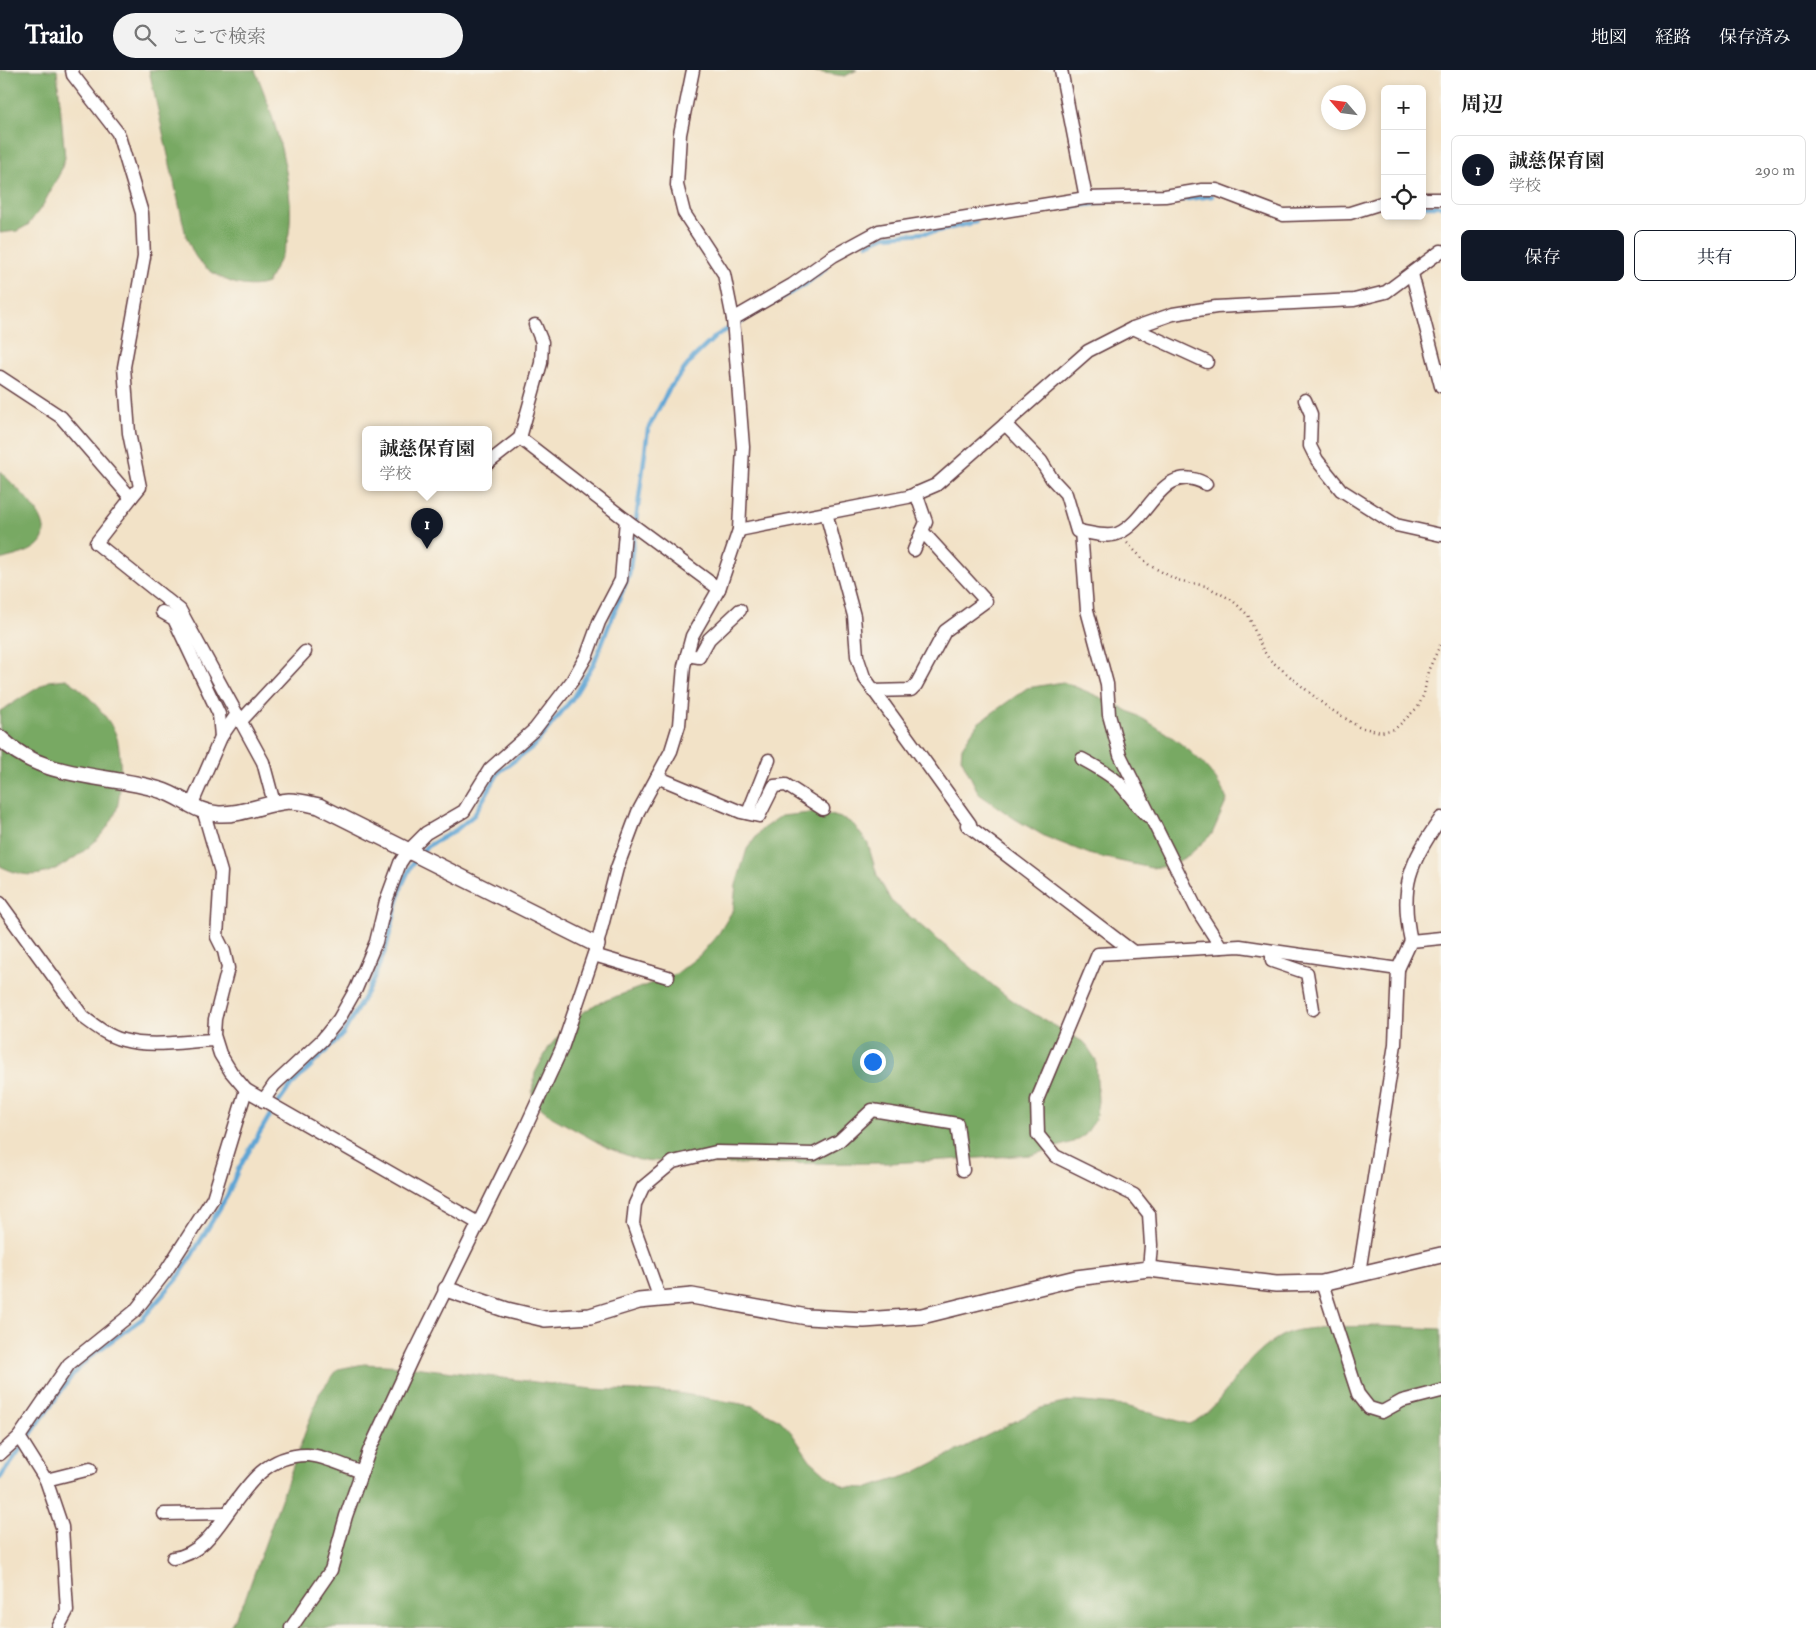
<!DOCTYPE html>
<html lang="ja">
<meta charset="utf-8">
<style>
body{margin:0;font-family:"IM FELL Double Pica","Noto Serif JP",serif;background:#f2f2f2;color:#222}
.controls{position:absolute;right:15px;top:15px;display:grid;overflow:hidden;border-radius:8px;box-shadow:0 2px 8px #0003}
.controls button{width:45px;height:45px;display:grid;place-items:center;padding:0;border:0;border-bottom:1px solid #e0e0e0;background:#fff;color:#222;font:25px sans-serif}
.compass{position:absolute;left:1321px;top:15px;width:45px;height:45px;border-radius:50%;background:#fff;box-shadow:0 2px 8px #0003;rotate:298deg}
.you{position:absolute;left:872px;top:991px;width:18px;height:18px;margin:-12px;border:4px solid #fff;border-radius:50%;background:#1a73e8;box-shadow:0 0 0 8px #1a73e833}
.badge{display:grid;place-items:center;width:32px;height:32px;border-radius:50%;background:#111827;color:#fff;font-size:16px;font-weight:700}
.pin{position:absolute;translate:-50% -41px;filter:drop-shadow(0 1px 2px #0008)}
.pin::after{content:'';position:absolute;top:26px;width:18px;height:15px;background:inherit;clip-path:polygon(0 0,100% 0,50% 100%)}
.popup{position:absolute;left:362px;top:356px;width:130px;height:65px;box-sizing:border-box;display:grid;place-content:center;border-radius:8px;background:#fff;filter:drop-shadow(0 1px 4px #0005);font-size:16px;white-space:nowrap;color:#767676}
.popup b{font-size:19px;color:#222}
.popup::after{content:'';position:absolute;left:50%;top:100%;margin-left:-10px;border:10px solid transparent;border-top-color:#fff}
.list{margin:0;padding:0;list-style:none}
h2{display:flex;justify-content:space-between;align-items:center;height:65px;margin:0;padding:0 20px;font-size:21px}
h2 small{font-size:16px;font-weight:400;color:#767676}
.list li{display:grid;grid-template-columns:32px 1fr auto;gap:15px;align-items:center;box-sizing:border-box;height:70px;margin:0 10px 10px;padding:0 10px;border:1px solid #e0e0e0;border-radius:8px}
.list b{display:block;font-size:19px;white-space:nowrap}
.list p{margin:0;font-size:16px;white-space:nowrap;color:#767676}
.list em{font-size:16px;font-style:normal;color:#767676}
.actions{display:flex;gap:10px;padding:15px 20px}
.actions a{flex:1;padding:11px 0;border:1px solid #111827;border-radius:8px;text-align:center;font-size:18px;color:#111827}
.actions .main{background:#111827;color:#fff}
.icon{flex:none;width:28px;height:28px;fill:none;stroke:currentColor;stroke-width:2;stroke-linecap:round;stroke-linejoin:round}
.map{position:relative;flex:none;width:1441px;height:1558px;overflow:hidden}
header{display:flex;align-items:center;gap:30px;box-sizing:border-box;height:70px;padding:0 25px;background:#111827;color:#fff}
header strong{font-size:24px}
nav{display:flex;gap:28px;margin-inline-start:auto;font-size:18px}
.search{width:350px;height:45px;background:#f2f2f2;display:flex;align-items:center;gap:12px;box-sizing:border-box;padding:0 18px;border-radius:28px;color:#767676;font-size:19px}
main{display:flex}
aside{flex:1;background:#fff}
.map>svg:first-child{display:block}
.forest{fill:#78a963;stroke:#616447}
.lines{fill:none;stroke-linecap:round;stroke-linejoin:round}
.stream{stroke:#5ea5d4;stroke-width:4.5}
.minor-casing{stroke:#633c42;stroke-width:15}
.tertiary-casing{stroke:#633c42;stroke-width:18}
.path{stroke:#633c42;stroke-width:2.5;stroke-dasharray:1 4;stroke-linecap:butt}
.minor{stroke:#fff;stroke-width:12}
.tertiary{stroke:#fff;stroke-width:15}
</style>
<header>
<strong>Trailo</strong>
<div class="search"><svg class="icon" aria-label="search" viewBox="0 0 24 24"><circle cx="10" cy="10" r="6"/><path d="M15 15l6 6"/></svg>ここで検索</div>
<nav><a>地図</a><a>経路</a><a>保存済み</a></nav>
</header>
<main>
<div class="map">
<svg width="1441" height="1558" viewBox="0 0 1441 1558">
<rect width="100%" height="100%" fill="#f7f3e8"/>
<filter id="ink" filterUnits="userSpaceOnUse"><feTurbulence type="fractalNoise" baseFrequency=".02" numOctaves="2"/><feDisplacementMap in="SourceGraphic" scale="10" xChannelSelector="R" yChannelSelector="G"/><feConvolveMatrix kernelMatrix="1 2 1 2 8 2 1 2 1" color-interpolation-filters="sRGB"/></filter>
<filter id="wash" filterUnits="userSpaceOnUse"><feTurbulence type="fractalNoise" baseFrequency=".0096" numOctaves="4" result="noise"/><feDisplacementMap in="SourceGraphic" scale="20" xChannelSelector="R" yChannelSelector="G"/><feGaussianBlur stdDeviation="1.12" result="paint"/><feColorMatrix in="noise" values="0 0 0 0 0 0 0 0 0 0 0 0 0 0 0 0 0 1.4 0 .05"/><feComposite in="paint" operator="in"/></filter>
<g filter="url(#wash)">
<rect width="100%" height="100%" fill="#f2e2c7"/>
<!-- forest -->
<g class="forest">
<path d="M0 0H57L65 88 60 103 43 135 28 155 17 161 0 163Z"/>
<path d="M149 0H255C273 41 300 128 287 172 283 185 274 200 267 213 244 222 215 208 199 191 193 185 190 174 186 166Z"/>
<path d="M803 0H857L845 6Z"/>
<path d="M0 401C17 420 70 461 29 481 21 485 9 487 0 490Z"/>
<path d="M66 609C82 617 110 648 116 665 122 681 122 729 115 744 105 765 89 778 71 790 45 807 28 810 0 796V641L49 611Z"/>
<path d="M1063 612C1118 633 1205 673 1227 730L1212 764 1189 785 1170 796 1151 798 1092 785 1046 767 1015 749 979 724 961 688 962 677 978 653 1027 618Z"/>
<path d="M810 743 830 745 845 749 854 755 868 774 877 805 891 831 1001 922 1022 937 1085 973 1096 990 1098 1031 1095 1050 1085 1065 1073 1072 1032 1085 891 1093 712 1094 639 1090 608 1078 552 1047 534 1032 532 1022 535 1003 549 977 573 949 596 934 676 904 700 885 719 863 733 840 736 815 747 779 762 759 781 746Z"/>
<path d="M1378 1256 1441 1259V1558H229L245 1529 319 1324 338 1299 364 1294 405 1296 592 1319 678 1323 753 1336 780 1350 791 1362 810 1390 829 1407 845 1417 868 1418 912 1404 1041 1338 1073 1331 1126 1336 1189 1354C1209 1346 1222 1326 1235 1309 1248 1291 1263 1276 1283 1265 1301 1255 1356 1257 1378 1256Z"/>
</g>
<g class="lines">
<!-- stream -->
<g class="stream">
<path d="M1172 131 1212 126"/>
<path d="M1422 136H1441"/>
<path d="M1070 137 1102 133"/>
<path d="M867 174 885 166 934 162 976 152"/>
<path d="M0 1408 73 1304 92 1285 143 1248 180 1205 227 1126 238 1100 270 1045 289 1018 343 964 372 913 386 878 402 815 412 794 426 777 456 760 474 745 499 702 534 676 572 629 594 593 629 505 648 359 669 319 693 288 716 266 807 213 826 198"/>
</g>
</g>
</g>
<g filter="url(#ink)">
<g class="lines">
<!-- minor casing -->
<g class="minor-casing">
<g id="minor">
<path d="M72 0 73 5 118 63 142 143 144 187 124 297 129 363 140 417 131 428"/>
<path d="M1061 0 1086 128"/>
<path d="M1422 129H1441"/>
<path d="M1412 204 1441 316"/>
<path d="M733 249 792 215 833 186 879 161 1086 128 1165 126 1202 120H1217L1283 145 1350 143 1385 132"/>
<path d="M1133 258 1207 292"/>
<path d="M0 307 61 347 131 428 96 473 180 540 263 692 274 733"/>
<path d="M1305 330 1311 344 1310 376 1317 390 1341 420 1396 455 1441 465"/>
<path d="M1005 354 1041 391 1052 409 1066 424 1077 461C1089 462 1108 469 1119 463 1151 448 1162 390 1206 414"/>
<path d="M520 368 541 293 542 272 535 255"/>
<path d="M488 393 520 368 626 450 719 519"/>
<path d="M826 443 854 546 857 586 864 607 970 754 967 755 1132 881"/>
<path d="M739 460 908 427 936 415 1088 281 1133 258 1173 244 1216 237 1354 230 1386 222 1441 181"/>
<path d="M1081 461 1087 540 1107 614 1109 645 1120 685 1196 838 1221 877"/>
<path d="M914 480 926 452 916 423"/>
<path d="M162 542 174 549 219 644 221 667"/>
<path d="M687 585 699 587 709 569 740 540"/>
<path d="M873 621 911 620 916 615 945 561 986 531 922 461"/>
<path d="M241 651 305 582"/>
<path d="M1082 689C1095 696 1108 703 1119 713 1130 724 1136 737 1148 746"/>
<path d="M657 707 741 742 759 746 774 716 786 715 823 739"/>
<path d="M191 736 221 667 237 644"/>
<path d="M204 743 221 802 217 867 224 881 228 898 215 949 214 965 220 984 231 1002 246 1020 478 1153"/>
<path d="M748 743 769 690"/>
<path d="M0 833 83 947C95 956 108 966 123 970 152 978 186 971 215 970"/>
<path d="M1411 871C1399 817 1410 792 1441 748"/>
<path d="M1272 881V891L1307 903 1313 939"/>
<path d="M594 885 668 907"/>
<path d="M1398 899 1411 871 1441 868"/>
<path d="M263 1031 274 1015 322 970 339 949 356 919 376 872 386 831 400 793 408 781 426 763 464 741 490 699 535 659 572 611 587 585 599 552 621 510 626 450"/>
<path d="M1149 1199 1151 1175 1149 1144 1134 1125 1055 1086 1038 1065 1037 1030 1098 884 1240 876 1398 899 1395 974 1359 1203"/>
<path d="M1322 1213 1358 1324 1369 1338 1382 1342 1402 1331 1441 1321"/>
<path d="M660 1229 633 1154 635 1134 643 1117 673 1092 716 1082 814 1084 839 1071 872 1040 957 1054 963 1100"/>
<path d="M19 1367 46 1410 62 1457 67 1541 58 1558"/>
<path d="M0 1384 19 1367 69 1294 135 1241 166 1201 213 1128 246 1020"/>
<path d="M46 1410 90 1399"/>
<path d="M164 1444 226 1443"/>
<path d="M173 1488C228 1482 236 1384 307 1385 322 1385 347 1397 362 1402"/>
<path d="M291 1558 331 1500 346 1446 369 1381 413 1286 524 1061 562 978 597 875 617 798 638 742 671 681 679 655 684 596 692 566 719 519 739 460 743 377 733 249 724 204 684 143 677 115 680 64 693 0"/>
</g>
</g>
<!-- tertiary casing -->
<g class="tertiary-casing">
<g id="tertiary">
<path d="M0 668C44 711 106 703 160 720 181 726 196 743 219 744 244 745 264 733 289 731 299 731 310 734 319 736L597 875"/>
<path d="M446 1219 507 1240 545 1249 590 1246 639 1231 692 1226 807 1247 864 1250 922 1246 1076 1208 1149 1199 1276 1214 1322 1213 1441 1185"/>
</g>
</g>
<!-- path -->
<path class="path" d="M1127 473 1149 495 1177 510 1206 516 1232 530 1248 545 1262 578 1269 589 1327 637 1359 657 1381 662 1395 659 1418 637 1424 624 1428 601 1441 573"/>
<!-- minor -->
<use href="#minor" class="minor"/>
<!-- tertiary -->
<use href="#tertiary" class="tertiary"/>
</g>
</g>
</svg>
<div class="controls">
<button>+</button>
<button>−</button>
<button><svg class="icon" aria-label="locate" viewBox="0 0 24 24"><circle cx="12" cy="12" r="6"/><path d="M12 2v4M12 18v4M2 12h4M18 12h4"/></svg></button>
</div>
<svg class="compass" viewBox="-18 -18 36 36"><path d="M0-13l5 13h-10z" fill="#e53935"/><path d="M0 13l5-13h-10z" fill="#767676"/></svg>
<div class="you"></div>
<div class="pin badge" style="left:427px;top:479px">1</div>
<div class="popup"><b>誠慈保育園</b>学校</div>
</div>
<aside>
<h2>周辺<small></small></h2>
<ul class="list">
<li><span class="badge">1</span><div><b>誠慈保育園</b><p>学校</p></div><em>290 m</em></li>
</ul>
<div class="actions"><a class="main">保存</a><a>共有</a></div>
</aside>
</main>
